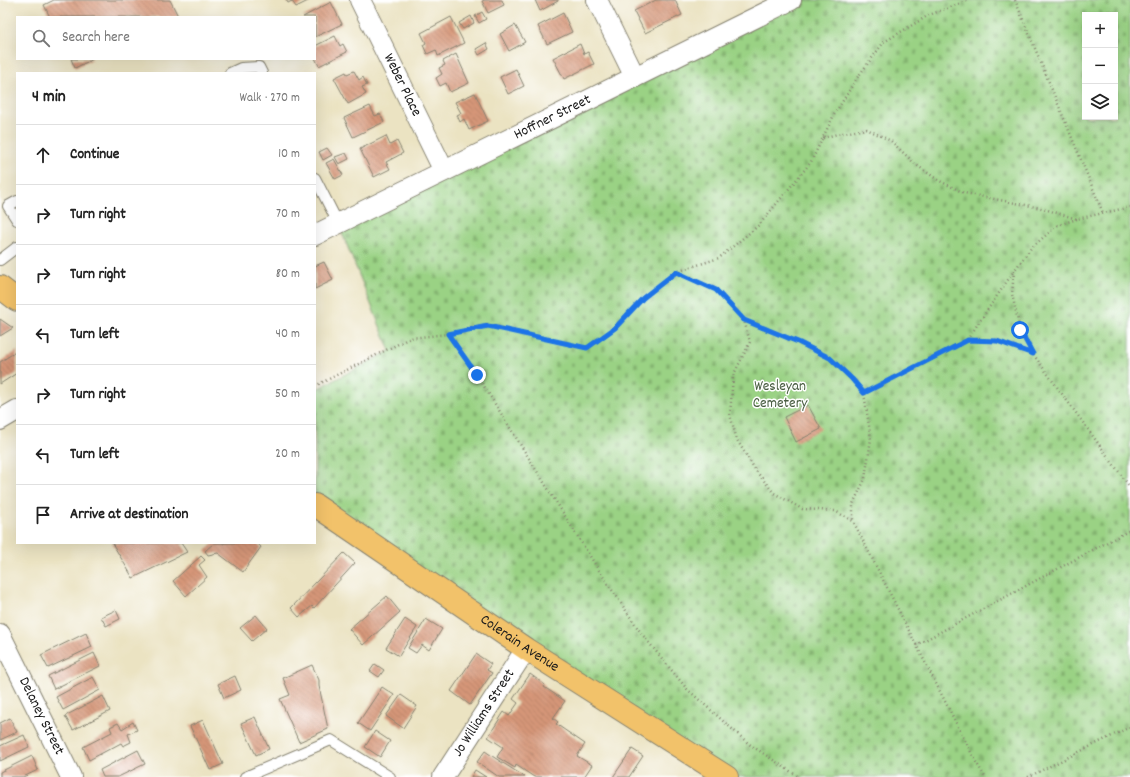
<!DOCTYPE html>
<meta charset="utf-8">
<style>
body{margin:0;font-family:Dekko,sans-serif;background:#f2f2f2;color:#222}
.controls{position:absolute;right:12px;top:12px;display:grid;overflow:hidden;border-radius:0px;box-shadow:0 4px 16px #0002}
.controls button{width:36px;height:36px;display:grid;place-items:center;padding:0;border:0;border-bottom:1px solid #e0e0e0;background:#fff;color:#222;font:20px sans-serif}
.stop{position:absolute;width:12px;height:12px;margin:-9px;border:3px solid #1a73e8;border-radius:50%;background:#fff}
.stop.end{background:#1a73e8;border-color:#fff;box-shadow:0 1px 4px #0008}
.list{margin:0;padding:0;list-style:none}
h2{display:flex;justify-content:space-between;align-items:center;height:52px;margin:0;padding:0 16px;font-size:17px}
h2 small{font-size:13px;font-weight:400;color:#767676}
.list li{display:grid;grid-template-columns:26px 1fr auto;gap:12px;align-items:center;box-sizing:border-box;height:60px;padding:0 16px;border-top:1px solid #e0e0e0}
.list b{display:block;font-size:15px;white-space:nowrap}
.list em{font-size:13px;font-style:normal;color:#767676}
.icon{flex:none;width:22px;height:22px;fill:none;stroke:currentColor;stroke-width:2;stroke-linecap:round;stroke-linejoin:round}
.map{position:relative;flex:none;width:1130px;height:777px;overflow:hidden}
.search{position:absolute;background:#fff;box-shadow:0 4px 16px #0002;left:16px;top:16px;width:300px;height:44px;display:flex;align-items:center;gap:10px;box-sizing:border-box;padding:0 14px;border-radius:0px;color:#767676;font-size:15px}
.panel{position:absolute;background:#fff;box-shadow:0 4px 16px #0002;left:16px;top:72px;width:300px;height:472px;border-radius:0px}
.map>svg:first-child{display:block}
.cemetery{fill:url(#cemetery-stones);stroke:#5b7750;fill-rule:evenodd}
.building{fill:url(#building-back-hatch)}
.lines{fill:none;stroke-linecap:round;stroke-linejoin:round}
.lane-casing{stroke:#84806f;stroke-width:12}
.street-casing{stroke:#84806f;stroke-width:22}
.primary-casing{stroke:#84806f;stroke-width:24}
.path{stroke:#84806f;stroke-width:2.5;stroke-dasharray:1 3;stroke-linecap:butt}
.lane{stroke:#fff;stroke-width:10}
.street{stroke:#fff;stroke-width:20}
.primary{stroke:#f2c26a;stroke-width:22}
.route{stroke:#1a73e8;stroke-width:5}
.labels{text-anchor:middle;dominant-baseline:central;stroke-width:3;stroke-linejoin:round;paint-order:stroke}
.street-label{font-size:15px;fill:#1c1c1c;stroke:#fff}
.park-label{font-size:15px;fill:#485c40;stroke:#fff}
</style>
<div class="map">
<svg width="1130" height="777" viewBox="0 0 1130 777">
<defs>
<pattern id="cemetery-stones" width="16" height="16" patternUnits="userSpaceOnUse"><rect width="16" height="16" fill="#9ad284"/><path d="M2 7V4a2 2 0 0 1 4 0v3zM10 15v-3a2 2 0 0 1 4 0v3z" fill="#84b471"/></pattern>
<pattern id="building-back-hatch" width="6" height="6" patternUnits="userSpaceOnUse"><rect width="6" height="6" fill="#d69678"/><path d="M-1 5l2 2M0 0l6 6M5-1l2 2" fill="none" stroke="#ad7a62"/></pattern>
</defs>
<rect width="100%" height="100%" fill="#fff"/>
<filter id="ink" filterUnits="userSpaceOnUse"><feTurbulence type="fractalNoise" baseFrequency=".025" numOctaves="2"/><feDisplacementMap in="SourceGraphic" scale="8" xChannelSelector="R" yChannelSelector="G"/><feConvolveMatrix kernelMatrix="1 2 1 2 8 2 1 2 1" color-interpolation-filters="sRGB"/></filter>
<filter id="wash" filterUnits="userSpaceOnUse"><feTurbulence type="fractalNoise" baseFrequency=".012" numOctaves="4" result="noise"/><feDisplacementMap in="SourceGraphic" scale="16" xChannelSelector="R" yChannelSelector="G"/><feGaussianBlur stdDeviation="0.9" result="paint"/><feColorMatrix in="noise" values="0 0 0 0 0 0 0 0 0 0 0 0 0 0 0 0 0 1.4 0 .05"/><feComposite in="paint" operator="in"/></filter>
<g filter="url(#wash)">
<rect width="100%" height="100%" fill="#ebe3c2"/>
<!-- cemetery -->
<path class="cemetery" d="M791 0H1130V777H727L315 505V390L390 351 338 223ZM1085 15H1115V117H1085Z"/>
<g id="blocks">
<!-- building -->
<g class="building">
<path d="M54 0H170L178 16 176 17H50L44 5Z"/>
<path d="M286 0H310L296 7 292 1 288 3Z"/>
<path d="M485 0H502L504 5 488 13 482 1Z"/>
<path d="M535 0H558V1L540 11Z"/>
<path d="M656 0H675L682 15 645 33 634 11Z"/>
<path d="M331 2 342 24 315 37V17H303Z"/>
<path d="M482 12 486 19 479 23 475 16Z"/>
<path d="M563 13 572 32 547 44 538 26Z"/>
<path d="M471 16 474 23 463 29 459 23Z"/>
<path d="M451 17 464 43 438 56 436 50 427 54 423 45 426 43 421 33Z"/>
<path d="M515 25 525 42 509 51 500 34Z"/>
<path d="M335 36 340 46 343 44 347 52 319 66 315 58V46Z"/>
<path d="M486 43 489 49 479 55 476 49Z"/>
<path d="M580 44 584 54 588 52 594 64 564 79 553 58Z"/>
<path d="M456 54 469 83 450 92 446 83 440 86 436 78 442 74 439 68 445 65 443 61Z"/>
<path d="M71 59H93L75 68Z"/>
<path d="M516 69 524 86 508 94 500 77Z"/>
<path d="M354 71 359 80 363 77 367 85 362 87 366 94 348 104 334 78 346 72 347 74Z"/>
<path d="M475 93 488 121 469 130 464 119 460 122 457 115 461 113 455 102Z"/>
<path d="M370 106 375 116 380 114 384 122 353 137 344 118Z"/>
<path d="M386 136 390 145 397 141 403 153 386 162 390 169 374 177 360 149Z"/>
<path d="M327 148 332 155 323 160 319 152Z"/>
<path d="M346 153 349 159 339 164 335 157Z"/>
<path d="M334 159 343 175 335 179 326 163Z"/>
<path d="M324 262 333 280 315 289V266Z"/>
<path d="M0 319 13 328 0 336Z"/>
<path d="M17 351V373L0 384V362Z"/>
<path d="M808 405 821 429 796 442 784 417Z"/>
<path d="M112 543H181L187 552 133 578Z"/>
<path d="M214 543H222L224 544V543H257L261 547 243 572 218 553 208 555 205 551Z"/>
<path d="M344 553 355 563 314 608 312 606 299 617 291 608Z"/>
<path d="M201 556 205 560 199 565 207 577 186 596 173 581Z"/>
<path d="M387 596 400 612 363 645 349 629Z"/>
<path d="M116 610 120 619 106 626 101 617Z"/>
<path d="M256 615 267 628 252 641 240 628Z"/>
<path d="M405 619 417 627 399 656 386 648Z"/>
<path d="M426 619 442 629 429 650 422 645 416 653 408 648Z"/>
<path d="M86 633 92 647 48 668 41 655Z"/>
<path d="M94 653 100 666 54 689 48 676Z"/>
<path d="M476 654 491 664 487 670 492 673 470 705 451 691Z"/>
<path d="M375 664 384 670 379 677 370 671Z"/>
<path d="M312 665 319 680V686L328 729 299 742 280 699 290 695 283 678Z"/>
<path d="M530 674 545 685 544 687 565 701 553 718 558 722 556 724 585 744 577 756 592 765 584 777H534L516 765 515 768 497 757 503 747 488 737 504 712 509 716 518 703 513 699Z"/>
<path d="M235 676 241 690 224 698 218 684Z"/>
<path d="M93 677 100 690 63 710 56 697Z"/>
<path d="M382 687 394 695 370 731 358 723Z"/>
<path d="M401 695 417 706 403 728 386 716Z"/>
<path d="M103 696 110 711 73 730 65 716Z"/>
<path d="M255 717 269 749 256 755 241 723Z"/>
<path d="M10 718 17 732 0 740V723Z"/>
<path d="M203 720 223 764 210 770 190 726Z"/>
<path d="M133 722 137 730 128 734 131 742 123 746 121 743 89 760 83 747 112 732 110 727 118 723 122 729Z"/>
<path d="M375 731 390 741 380 757 365 747Z"/>
<path d="M24 735 29 747 0 761V746Z"/>
<path d="M632 749 643 756 629 777H613Z"/>
<path d="M138 750 145 764 118 777H103L100 770Z"/>
<path d="M485 751 495 758 525 777H499L477 762Z"/>
<path d="M32 756 38 770 23 777H0V772Z"/>
<path d="M475 770 486 777H471Z"/>
</g>
</g>
</g>
<g filter="url(#ink)">
<use href="#blocks" fill-opacity="0" stroke="#84806f" stroke-width="1"/>
<g class="lines">
<!-- lane casing -->
<g class="lane-casing">
<g id="lane">
<path d="M230 73 241 68 259 67 262 73"/>
<path d="M315 178 338 223"/>
<path d="M17 201 8 206 17 220"/>
<path d="M0 260 17 247"/>
<path d="M245 777 331 740 390 777"/>
</g>
</g>
<!-- street casing -->
<g class="street-casing">
<g id="street">
<path id="s1" d="M360 0 444 171"/>
<path d="M597 0 635 77"/>
<path id="s2" d="M315 235 791 0"/>
<path d="M0 420 17 410"/>
<path id="s3" d="M0 634 71 777"/>
<path id="s4" d="M443 777 526 649"/>
</g>
</g>
<!-- primary casing -->
<g class="primary-casing">
<g id="primary">
<path d="M0 287 17 300"/>
<path id="s5" d="M315 505 526 649 727 777"/>
</g>
</g>
<!-- path -->
<g class="path">
<path d="M1015 0 1103 213"/>
<path d="M823 138 837 134 867 129 891 141 915 164 938 180 964 193 1041 208 1077 219 1130 207"/>
<path d="M1077 219 1058 225 1031 248 1014 271 1012 294 1020 330 1033 354 1130 487"/>
<path d="M676 272 717 290 744 320 750 342 733 376 730 415 737 440 756 471 774 493 802 509 835 511 853 521 976 762 985 777"/>
<path d="M744 320 798 342 830 358 852 379 864 393 871 439 865 479 853 504V521"/>
<path d="M448 334 477 375 598 569 641 633 687 689 749 744 799 777"/>
<path d="M968 340 997 341 1033 354"/>
<path d="M315 386 410 338 448 334 488 325 587 348 615 328 643 298 676 272 719 258 759 225 811 162 834 115 857 78 884 42 929 15 969 0"/>
<path d="M864 393 967 340 1014 271"/>
<path d="M916 645 1130 530"/>
<path d="M1028 777 1130 727"/>
</g>
<!-- lane -->
<use href="#lane" class="lane"/>
<!-- street -->
<use href="#street" class="street"/>
<!-- primary -->
<use href="#primary" class="primary"/>
</g>
</g>
<g class="lines" filter="url(#ink)">
<!-- route -->
<path class="route" d="M477 375 448 334 488 326 587 348 615 328 643 298 676 272 716 290 744 320 798 342 830 358 852 379 864 393 968 340 997 341 1033 354 1020 330"/>
</g>
<g class="labels">
<!-- street labels -->
<g class="street-label">
<text stroke="none"><textPath href="#s1" startOffset="95">Weber Place</textPath></text>
<text stroke="none"><textPath href="#s2" startOffset="265">Hoffner Street</textPath></text>
<text stroke="none"><textPath href="#s5" startOffset="247">Colerain Avenue</textPath></text>
<text stroke="none"><textPath href="#s4" startOffset="76">Jo Williams Street</textPath></text>
<text stroke="none"><textPath href="#s3" startOffset="92">Delaney Street</textPath></text>
</g>
<!-- park labels -->
<g class="park-label">
<text x="780" y="387">Wesleyan<tspan x="780" dy="17">Cemetery</tspan></text>
</g>
</g>
</svg>
<div class="controls">
<button>+</button>
<button>−</button>
<button><svg class="icon" aria-label="layers" viewBox="0 0 24 24"><path d="M12 4l9 5-9 5-9-5zM3 14l9 5 9-5"/></svg></button>
</div>
<div class="stop" style="left:1020px;top:330px"></div>
<div class="stop end" style="left:477px;top:375px"></div>
<div class="search"><svg class="icon" aria-label="search" viewBox="0 0 24 24"><circle cx="10" cy="10" r="6"/><path d="M15 15l6 6"/></svg>Search here</div>
<section class="panel">
<h2>4 min<small>Walk · 270 m</small></h2>
<ul class="list">
<li><svg class="icon" aria-label="ahead" viewBox="0 0 24 24"><path d="M12 20V5M6 11l6-6 6 6"/></svg><div><b>Continue</b></div><em>10 m</em></li>
<li><svg class="icon" aria-label="right" viewBox="0 0 24 24"><path d="M7 20v-9h11M14 6l5 5-5 5"/></svg><div><b>Turn right</b></div><em>70 m</em></li>
<li><svg class="icon" aria-label="right" viewBox="0 0 24 24"><path d="M7 20v-9h11M14 6l5 5-5 5"/></svg><div><b>Turn right</b></div><em>80 m</em></li>
<li><svg class="icon" aria-label="left" viewBox="0 0 24 24"><path d="M17 20v-9H6M10 6l-5 5 5 5"/></svg><div><b>Turn left</b></div><em>40 m</em></li>
<li><svg class="icon" aria-label="right" viewBox="0 0 24 24"><path d="M7 20v-9h11M14 6l5 5-5 5"/></svg><div><b>Turn right</b></div><em>50 m</em></li>
<li><svg class="icon" aria-label="left" viewBox="0 0 24 24"><path d="M17 20v-9H6M10 6l-5 5 5 5"/></svg><div><b>Turn left</b></div><em>20 m</em></li>
<li><svg class="icon" aria-label="arrive" viewBox="0 0 24 24"><path d="M6 21V4h12l-3 4 3 4H6"/></svg><div><b>Arrive at destination</b></div></li>
</ul>
</section>
</div>
